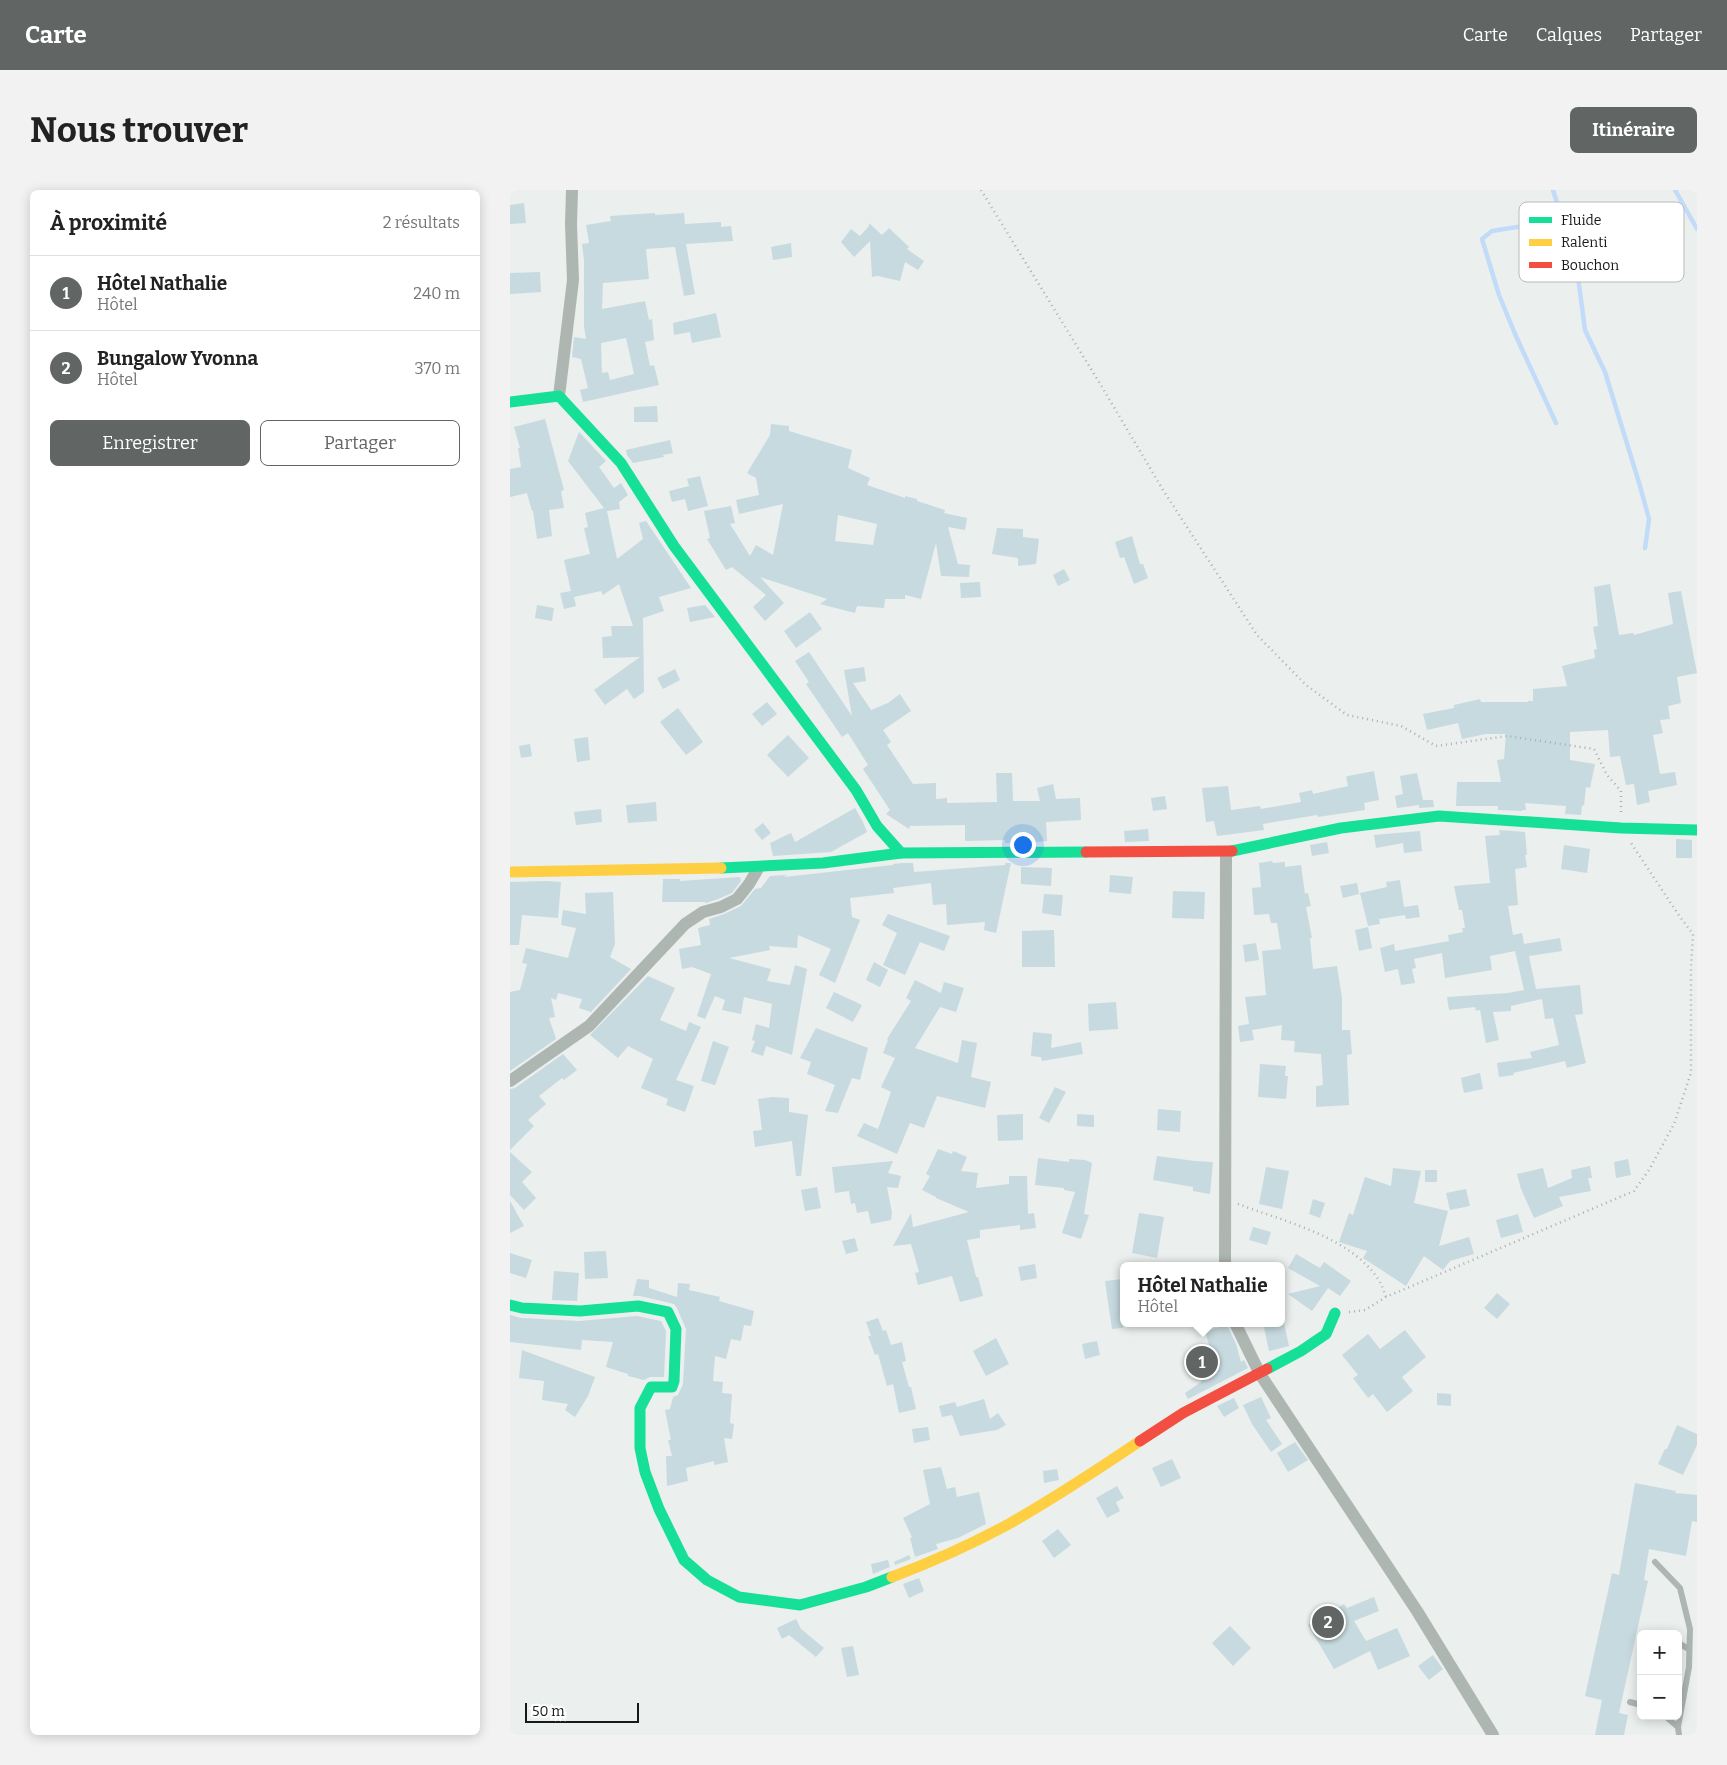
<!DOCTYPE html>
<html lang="fr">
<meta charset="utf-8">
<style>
body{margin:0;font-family:Bitter,serif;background:#f2f2f2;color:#222}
.controls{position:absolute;right:15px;bottom:15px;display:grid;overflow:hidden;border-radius:8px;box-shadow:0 2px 12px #0003}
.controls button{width:45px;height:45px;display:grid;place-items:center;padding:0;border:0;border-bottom:1px solid #e0e0e0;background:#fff;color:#222;font:25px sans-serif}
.scale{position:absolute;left:15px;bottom:12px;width:114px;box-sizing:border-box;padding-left:5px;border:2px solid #171a19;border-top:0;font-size:14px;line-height:18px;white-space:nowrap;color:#171a19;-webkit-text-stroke:4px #fff;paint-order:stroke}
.you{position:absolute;left:512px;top:654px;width:18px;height:18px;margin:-12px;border:4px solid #fff;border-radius:50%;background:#1a73e8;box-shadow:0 0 0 8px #1a73e833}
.badge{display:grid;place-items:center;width:32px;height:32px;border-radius:50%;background:#616564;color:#fff;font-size:16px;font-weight:700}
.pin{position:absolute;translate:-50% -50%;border:2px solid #fff;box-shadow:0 1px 5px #0006}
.popup{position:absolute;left:610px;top:1072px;width:165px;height:65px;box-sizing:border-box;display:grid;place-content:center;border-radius:8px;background:#fff;filter:drop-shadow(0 1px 4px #0005);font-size:16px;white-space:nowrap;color:#767676}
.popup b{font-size:19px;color:#222}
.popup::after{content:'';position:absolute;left:50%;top:100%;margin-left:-10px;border:10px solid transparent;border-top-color:#fff}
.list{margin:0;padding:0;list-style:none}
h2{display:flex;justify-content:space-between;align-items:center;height:65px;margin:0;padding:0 20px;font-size:21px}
h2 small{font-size:16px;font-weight:400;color:#767676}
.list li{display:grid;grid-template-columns:32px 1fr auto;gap:15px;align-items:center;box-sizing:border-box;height:75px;padding:0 20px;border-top:1px solid #e0e0e0}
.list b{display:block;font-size:19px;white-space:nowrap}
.list p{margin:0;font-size:16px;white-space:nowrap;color:#767676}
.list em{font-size:16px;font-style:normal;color:#767676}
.actions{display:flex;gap:10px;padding:15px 20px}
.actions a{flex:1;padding:11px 0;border:1px solid #616564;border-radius:8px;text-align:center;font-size:18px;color:#616564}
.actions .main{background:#616564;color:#fff}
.map{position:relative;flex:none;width:1187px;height:1545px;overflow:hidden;border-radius:8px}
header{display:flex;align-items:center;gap:30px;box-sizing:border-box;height:70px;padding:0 25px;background:#616564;color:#fff}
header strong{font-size:24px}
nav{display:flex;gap:28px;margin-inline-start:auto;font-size:18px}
.intro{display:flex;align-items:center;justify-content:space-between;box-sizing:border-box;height:120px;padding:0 30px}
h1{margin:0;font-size:35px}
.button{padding:12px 22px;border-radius:8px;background:#616564;color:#fff;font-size:18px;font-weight:700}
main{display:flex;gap:30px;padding:0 30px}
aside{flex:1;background:#fff;border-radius:8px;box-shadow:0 2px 12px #0003}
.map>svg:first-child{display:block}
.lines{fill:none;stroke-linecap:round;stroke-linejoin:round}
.stream{stroke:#c2dbf8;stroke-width:4.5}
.building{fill:#c7dadf;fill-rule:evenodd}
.path{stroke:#aab0ad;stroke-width:2.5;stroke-dasharray:1 4;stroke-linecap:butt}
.lane{stroke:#aeb6b1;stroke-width:6}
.street{stroke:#aeb6b1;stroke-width:12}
.fast{stroke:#16e098;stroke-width:11}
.slow{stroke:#ffcf43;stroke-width:11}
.jam{stroke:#f24e42;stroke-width:11}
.key{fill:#fff;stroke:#b9baba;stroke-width:1}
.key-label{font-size:14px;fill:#171a19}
</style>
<header>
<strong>Carte</strong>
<nav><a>Carte</a><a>Calques</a><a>Partager</a></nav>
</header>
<div class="intro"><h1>Nous trouver</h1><a class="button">Itinéraire</a></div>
<main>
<aside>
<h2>À proximité<small>2 résultats</small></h2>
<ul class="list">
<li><span class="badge">1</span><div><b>Hôtel Nathalie</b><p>Hôtel</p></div><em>240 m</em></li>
<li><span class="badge">2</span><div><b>Bungalow Yvonna</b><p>Hôtel</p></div><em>370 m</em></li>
</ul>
<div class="actions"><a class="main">Enregistrer</a><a>Partager</a></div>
</aside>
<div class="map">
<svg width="1187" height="1545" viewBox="0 0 1187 1545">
<rect width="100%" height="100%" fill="#ebefee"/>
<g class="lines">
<!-- stream -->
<g class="stream">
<path d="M1043 0 1048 16 1062 41 1075 140 1095 182 1130 296 1139 329 1135 358"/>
<path d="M1165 0 1187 39"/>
<path d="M1046 233 1005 144 989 105 972 49 982 41 1055 29"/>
</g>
</g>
<!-- building -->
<g class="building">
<path d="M14 13 16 33 0 34V15Z"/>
<path d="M145 23V25L174 23 175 34 211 32V37L221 36 223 51 176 54 185 104 174 106 165 57 136 59 139 89 93 93 92 119 135 111 139 130 142 129 144 150 135 152 140 176 144 175 149 195 73 212 70 200 78 198 71 169 62 167 64 147 76 149 74 136V70L72 54 79 53 76 35 101 31 100 26ZM116 148 124 184 100 190 98 182 92 183 91 153Z"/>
<path d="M359 33 372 45 379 38 399 57 397 59 414 71 408 80 395 72 390 91 368 86 362 87 360 51 344 67 331 52 341 39 350 46 359 36Z"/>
<path d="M281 53 282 67 263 70 261 57Z"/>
<path d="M30 82 31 102 0 104V83Z"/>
<path d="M206 123 211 147 182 153 180 142 164 145 163 133Z"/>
<path d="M147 216 148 232H124V217Z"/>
<path d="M35 229 54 300 51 301 54 318 39 320 42 346 27 349 23 321H22L17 303 0 307V279L11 277 8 258H10L4 237Z"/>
<path d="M261 234 279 236V241L342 260 338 278 360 288 357 295 395 308V306L407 309V311L435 320 434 323 457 328 455 340 438 337 448 374 460 375 459 387 431 386 426 353 411 409 395 405V409H375L374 418 347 416 345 423 310 414 317 409 250 387 274 413 255 431 243 417 256 405 222 377 216 380 197 349 200 348 194 321 221 316 225 333 220 334 240 366 246 355 263 365 273 314 229 324 226 310 249 305 246 288 237 283 260 245ZM328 325 367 334 363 355 325 351Z"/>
<path d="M69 242 96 271 89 277 104 298 111 293 118 305 109 312 110 319 97 321 107 369 133 349 129 333 136 331 181 398 149 407 154 421 133 428 134 502 124 509 117 499 95 515 84 500 130 467 93 468 92 447 102 446 101 436H123L109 394 93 405 91 401 64 407 66 416 54 419 50 403 61 401 54 370 80 364 74 338 78 337 75 323 94 318 58 271Z"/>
<path d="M160 250 163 263 153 265 154 267 123 273 117 265 116 260Z"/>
<path d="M190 286 198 316 178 321 175 309 162 312 159 301 179 296 177 289Z"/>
<path d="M487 338 513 339V347L529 349 526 374 508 376V368L482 364Z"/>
<path d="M622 346 630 374H633L638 388 624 394 614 367 610 368 605 352Z"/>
<path d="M554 379 560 390 548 396 543 385Z"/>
<path d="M470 392 471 407 451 408 450 393Z"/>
<path d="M1100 394 1109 445 1123 443 1124 445 1163 434 1158 403 1171 401 1187 483 1167 487 1171 513 1158 516 1160 529 1150 530 1153 543 1143 545 1150 584 1165 582 1167 595 1138 601 1140 612 1127 615 1124 594 1116 595 1110 566 1100 567 1098 540 1060 542V570L1085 574 1080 598 1076 597 1074 616 1072 615 1071 625 1055 624 1056 616 1015 613 1016 620H1012V621L988 620V616H946L947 592H991L987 570 994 569 996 544H976L952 549 948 533 917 540 913 524 944 518V515L970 509 971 512H1018V511H1023V499L1057 496 1052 476 1085 468 1084 460 1087 459 1083 437 1088 436 1084 397Z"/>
<path d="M27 415 44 418 42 431 25 428Z"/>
<path d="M195 415 205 427 180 432 177 418Z"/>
<path d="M300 422 312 439 286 458 274 441Z"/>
<path d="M299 462 342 526 334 480 354 477 356 491 343 493 361 520 378 513 390 504 401 521 373 540 381 552 377 555 403 594 426 593V609L437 608V613L487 612 486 583H502L503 611H530L527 598 543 594 546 609 570 608 571 630 536 632 537 651 517 653H495V650L455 651V635L400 636 399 639 376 624 380 620 353 579 358 575 338 543 332 547 296 494 299 492 285 471Z"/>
<path d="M165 479 170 490 153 499 147 488Z"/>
<path d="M257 512 267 524 252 536 242 524Z"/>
<path d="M168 518 193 552 176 565 150 532Z"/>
<path d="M278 545 299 568 278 587 257 565Z"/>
<path d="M78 547 80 570 67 572 64 549Z"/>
<path d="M20 554 22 566 11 568 9 556Z"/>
<path d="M864 581 869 610 854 613 855 620 808 627 807 625 753 634 754 640 707 646 704 631 696 632 692 598 718 596 721 620 750 616 751 619 791 612 789 603 802 600 803 604 838 596 836 587 838 586Z"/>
<path d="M907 583 913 610H923L924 617 909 618V615L887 618 885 606 893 604 890 586Z"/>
<path d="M655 606 657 619 643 621 641 608Z"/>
<path d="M146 612 147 631 118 633 116 615Z"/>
<path d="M345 618 353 632 357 642 321 662 263 666 260 653 281 643 285 652Z"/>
<path d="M91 619 92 632 66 635 64 622Z"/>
<path d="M253 633 261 643 252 650 244 640Z"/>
<path d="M638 639 639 651 615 652 614 641Z"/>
<path d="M989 640 1015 642 1017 665H1015L1017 677 1005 679 1008 715 998 716 1003 745 1012 743 1014 754 1050 748 1052 761 1019 766 1026 799 1070 795 1073 824 1065 825 1076 873 1057 878 1055 871 1003 883 1004 885 989 887 987 873 1022 868 1020 862 1049 855 1043 828 1035 829 1032 809 1001 816V821L983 822 989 850 976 853 970 820 966 821 965 817 939 820 937 807 998 803 1014 800 1005 761 980 766 982 780 935 788 932 763 904 769 906 778 902 779 905 793 891 795 888 779 875 782 870 758 884 754 885 761 939 751 938 745 953 742 952 738H955L952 720H949L944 696 980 693 975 646 990 645Z"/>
<path d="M910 641 912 661 894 663 893 653 866 658 864 645Z"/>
<path d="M1166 649 1182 650V668H1166Z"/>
<path d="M817 652 819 663 802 666 800 655Z"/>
<path d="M1054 655 1080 659 1077 683 1051 679Z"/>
<path d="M762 671 763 673 775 672V677L791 675 795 704 798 703 801 716 796 717 802 748H800L803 779 827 776 832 808V840H840L842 864 837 865 839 915 806 917V896L813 895 811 864 784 862 785 851 771 850 772 835 742 840 744 850 730 852 728 836 739 834 735 807 756 805 752 761 771 759 767 733H761L759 724 744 725 742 698 751 697 749 673Z"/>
<path d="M392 673H403L404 682 495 675V673H501L486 743 474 740 475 732 437 735 436 714 423 715 421 693 383 698 384 703 340 708 342 727 350 730 325 793 309 785 321 759 288 745 287 758 259 756 260 760 219 768 261 779 257 791 280 795 285 775 297 779 282 865 256 856 253 866 241 862 245 851 242 850 246 834 259 838 262 814 234 807 231 824 212 820 215 810 205 806 195 829 187 826 201 784 182 777 172 779 169 759 191 755 188 738 200 735 199 729 214 724 231 716 245 699 251 698 260 686 277 685 274 687 383 675V674Z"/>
<path d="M511 677 542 678 541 696 511 694Z"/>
<path d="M600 685 623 687 621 704 599 702Z"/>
<path d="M230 687 231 691 222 703 208 709 196 713 195 712H152L153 689H170V691Z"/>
<path d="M890 690 894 717 908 715 910 727 896 729 895 725 869 729 870 734 858 736 850 703 877 697 876 692Z"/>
<path d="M37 691 51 692 48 728 12 725 9 755H0V692Z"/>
<path d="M847 693 849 704 833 708 830 696Z"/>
<path d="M663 701 695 702 694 729 662 728Z"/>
<path d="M103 702 105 754 100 767 121 779 81 822 69 818 72 809 48 803 46 810 41 808 45 827 39 828 46 849 0 881V802L10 800 17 774 12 773 16 758 58 768 66 738 51 735 53 720 76 724 75 703Z"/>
<path d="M534 704 553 705 551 726 532 723Z"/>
<path d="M378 724 440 746 434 761 410 752 395 785 373 775 387 743 372 735Z"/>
<path d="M858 737 862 758 849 761 845 740Z"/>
<path d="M544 740 545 777H512V741Z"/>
<path d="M746 753 749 770 735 772 733 755Z"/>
<path d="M364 772 378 780 370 797 356 790Z"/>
<path d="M138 786 165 798 150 830 176 841 179 832 191 837 166 890 184 896 175 922 156 915 158 909 131 898 143 869 118 856 108 868 80 845Z"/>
<path d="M405 790 431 803 434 792 454 798 446 822 430 817 405 858 448 873 452 850 467 853 461 887 481 892 475 918 427 906 414 938 400 933 387 964 347 946 354 933 368 939 381 902 371 897 385 868 373 863 378 850 377 849 401 811 396 808Z"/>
<path d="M324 802 352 815 343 832 316 818Z"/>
<path d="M606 812 608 839 579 841 578 814Z"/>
<path d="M306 838 358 858 350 890 342 888 328 923 315 921 325 895 297 884 301 872 290 868Z"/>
<path d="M523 842 542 844 541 858 571 852 573 864 532 871 531 867 521 866Z"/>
<path d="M203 851 219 857 205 895 191 891Z"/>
<path d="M53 864 67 880 54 890 52 888 29 906 36 914 18 930 24 936 0 960V899L5 898Z"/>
<path d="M750 874 776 876 775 886H778L776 909 748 907Z"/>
<path d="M970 883 973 899 954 903 951 888Z"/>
<path d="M545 897 556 902 539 933 529 928Z"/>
<path d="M262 907 279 908V922L298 925 291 986H286L282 951 245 957 243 941 252 940 248 909Z"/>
<path d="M648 919 671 921 670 942 647 940Z"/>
<path d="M513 924V950L488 951 487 925Z"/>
<path d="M567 924 584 925V937L567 936Z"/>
<path d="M428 959 442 964 443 961 457 967 451 981 468 983 466 998 499 994V986H517L518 1024 524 1023 526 1038 510 1040V1035L470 1040V1048L457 1050 466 1087H468L473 1106 450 1112 442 1086 408 1095 405 1083 409 1082 401 1054 383 1056 401 1023 403 1037 459 1022 426 1008V1007L412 1000 420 986 416 984Z"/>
<path d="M0 962 22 982 12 992 26 1008 14 1020 0 1005Z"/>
<path d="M647 966 685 971 703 972 700 1004 683 1001V997L643 990Z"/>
<path d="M528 968 559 972V969L575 970 582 973 574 1024 579 1025 571 1049 552 1043 565 1002 554 1000V998L525 995Z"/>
<path d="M1118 969 1121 985 1106 988 1104 972Z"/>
<path d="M383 971 378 983 391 986 388 998 377 997 382 1023 381 1030 361 1034 358 1021 347 1023 345 1013 341 1014 339 1001 325 1003 322 977Z"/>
<path d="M1080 976 1082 988H1078L1081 1001 1049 1007 1053 1016 1024 1028 1011 999 1007 984 1033 978 1038 998 1062 988 1061 980Z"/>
<path d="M756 977 779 981 772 1019 749 1014Z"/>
<path d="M883 978 911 981 904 1013 938 1021 929 1056 959 1047 964 1064 940 1071 933 1080 914 1066 896 1096 853 1068 857 1061 829 1052 839 1023 843 1025 855 987 881 996Z"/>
<rect x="915" y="980" width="12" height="12"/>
<path d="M307 997 311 1018 295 1021 291 1000Z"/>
<path d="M956 999 960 1016 940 1020 936 1003Z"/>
<path d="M803 1009 815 1013 810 1028 799 1024Z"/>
<path d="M0 1011 14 1036 0 1043Z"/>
<path d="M629 1023 654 1027 647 1068 622 1063Z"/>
<path d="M1008 1024 1013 1042 991 1048 986 1030Z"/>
<path d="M743 1037 761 1042 757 1055 739 1050Z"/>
<path d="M345 1048 348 1061 336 1064 332 1051Z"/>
<path d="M96 1061 98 1088 75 1089 74 1062Z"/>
<path d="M0 1063 22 1070 16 1088 0 1083Z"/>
<path d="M786 1064 810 1078 814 1072 841 1091 830 1106 818 1098 802 1121 778 1104 810 1096 778 1078Z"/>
<path d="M525 1074 527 1088 511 1091 508 1077Z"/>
<path d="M44 1081 69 1083 67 1111 42 1110Z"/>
<path d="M127 1089 139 1090V1098L167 1107 168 1093 180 1094 179 1100 210 1107 209 1111 244 1121 241 1136 234 1135 231 1151 221 1149 216 1169 205 1166 203 1191 213 1192 212 1203 222 1204 220 1233 224 1234 222 1249 214 1248 218 1272 204 1275V1271L176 1278 178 1291 157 1296 156 1266H162L158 1250H161L155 1220 160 1219 163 1207 168 1205 173 1194 176 1139 167 1118 164 1114 130 1106H123Z"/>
<path d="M613 1089V1138L602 1139 595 1091Z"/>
<path d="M987 1103 1000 1114 987 1129 974 1118Z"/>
<path d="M0 1125 11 1128 69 1131 127 1126 151 1131 156 1141 154 1187H140L134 1190 118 1186V1184L96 1177 103 1152 72 1150 71 1160 0 1152Z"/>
<path d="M368 1128 373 1141 376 1140 381 1155 392 1152 396 1171 392 1172 399 1197H401L406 1219 389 1223 383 1194 377 1196 368 1164 365 1165 358 1146H361L356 1132Z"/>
<path d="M753 1133H774L779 1156 759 1161Z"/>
<path d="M717 1135 726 1154 731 1172 734 1170 738 1178 678 1209 675 1203 691 1192V1191L707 1183 695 1141Z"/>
<path d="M895 1140 916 1167 892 1187 903 1201 877 1222 863 1204 858 1208 843 1188 848 1185 832 1165 858 1144 870 1159Z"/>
<path d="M486 1148 499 1174 476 1186 463 1161Z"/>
<path d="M587 1151 590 1165 575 1169 572 1154Z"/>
<path d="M12 1160 85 1187 78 1206 65 1227 55 1220 58 1214 32 1210 34 1191 9 1188Z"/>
<path d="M927 1203 941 1204V1216L927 1215Z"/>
<path d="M751 1207 761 1228 756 1230 772 1254 761 1262 742 1234 733 1215Z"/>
<path d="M724 1208 729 1218 714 1227 707 1216Z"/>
<path d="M474 1209 480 1229 488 1223 496 1235 487 1240 450 1246 442 1225 432 1227 429 1216 445 1212 447 1217Z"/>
<path d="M1167 1235 1187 1244V1255L1173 1285 1148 1274 1155 1259H1157Z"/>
<path d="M418 1237 420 1250 404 1253 402 1239Z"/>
<path d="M785 1252 798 1270 778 1282 767 1263Z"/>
<path d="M662 1269 671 1288 651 1297 642 1278Z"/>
<path d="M431 1277 437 1299 445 1297 447 1307 469 1302 476 1334 448 1348 426 1354 428 1359 405 1367 400 1348 402 1347 393 1328 420 1314 413 1280Z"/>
<path d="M547 1279 549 1290 534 1293 533 1281Z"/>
<path d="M1125 1293 1166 1301 1165 1303 1187 1305V1332L1182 1331 1176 1366 1139 1359 1134 1390 1138 1391 1109 1523 1118 1525 1114 1545H1085L1092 1510 1075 1506 1102 1383 1109 1385Z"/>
<path d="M607 1296 614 1308 606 1312 610 1321 597 1328 586 1308Z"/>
<path d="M548 1339 561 1355 544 1368 532 1351Z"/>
<path d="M399 1365 401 1369 385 1375 384 1372Z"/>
<path d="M378 1370 380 1377 363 1384 361 1374Z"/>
<path d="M409 1388 414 1401 399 1408 393 1394Z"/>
<path d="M864 1407 869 1421 844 1431 856 1451 887 1438 900 1466 868 1480 860 1461 824 1479 798 1435 834 1414 837 1418Z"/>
<path d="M286 1429 291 1439 314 1458 306 1467 279 1445 272 1449 267 1438Z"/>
<path d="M720 1436 741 1458 723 1476 702 1453Z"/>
<path d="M343 1456 349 1485 337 1487 331 1458Z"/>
<path d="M923 1465 933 1479 919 1490 908 1476Z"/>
</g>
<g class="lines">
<!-- path -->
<g class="path">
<path d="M471 0 592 197 653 300 747 445 796 495 837 525 891 536 926 556 997 546 1084 559 1097 585 1111 601V623"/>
<path d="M728 1014C773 1031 841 1047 868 1089 872 1095 874 1101 876 1107"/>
<path d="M839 1122 855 1120 876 1107 1124 1001 1139 980 1164 934 1181 883V777L1183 744 1168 724 1121 653"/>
</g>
<!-- lane -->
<g class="lane">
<path d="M1145 1372 1170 1398 1180 1439 1179 1477 1168 1537 1169 1545"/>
<path d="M1168 1453 1179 1459"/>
<path d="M1120 1512 1131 1515"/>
<path d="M1155 1526 1168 1537"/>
</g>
<!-- street -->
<g class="street">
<path d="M49 206 63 90 61 34 62 0"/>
<path d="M0 891 79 836 175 734 193 722 211 717 227 709 239 694 249 677"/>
<path d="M715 1076 716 662"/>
<path d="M725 1133 750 1184 907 1421 983 1545"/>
</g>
<!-- fast -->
<g class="fast">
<path d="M0 212 49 206 111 273 164 356 346 600 367 636 391 663"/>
<path d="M722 661 831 638 929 626 1111 638 1187 640"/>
<path d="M211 678 313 673 391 663 576 662"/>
<path d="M0 1115 12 1118 70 1121 128 1116 158 1122 166 1139 164 1191 162 1197H141L130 1218V1258L135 1282 149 1319 174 1370 197 1390 229 1407 290 1415 356 1397 382 1387"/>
<path d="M757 1179 791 1161 816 1144 825 1123"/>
</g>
<!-- slow -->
<g class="slow">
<path d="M0 682 211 678"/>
<path d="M382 1387C422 1372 460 1355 497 1335 543 1309 587 1280 630 1251"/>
</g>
<!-- jam -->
<g class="jam">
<path d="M576 662 722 661"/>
<path d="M630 1251 673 1223 757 1179"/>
</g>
</g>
<!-- legend -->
<rect x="1009" y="12" width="165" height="80" rx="8" class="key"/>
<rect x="1019" y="27" width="23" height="6" fill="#16e098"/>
<rect x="1019" y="49" width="23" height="7" fill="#ffcf43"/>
<rect x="1019" y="72" width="23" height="6" fill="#f24e42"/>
<g class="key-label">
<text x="1051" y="35">Fluide</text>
<text x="1051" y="57">Ralenti</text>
<text x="1051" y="80">Bouchon</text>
</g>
</svg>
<div class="controls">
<button>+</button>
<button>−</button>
</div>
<div class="scale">50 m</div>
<div class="you"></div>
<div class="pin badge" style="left:692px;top:1172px">1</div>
<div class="popup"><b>Hôtel Nathalie</b>Hôtel</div>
<div class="pin badge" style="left:818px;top:1432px">2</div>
</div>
</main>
